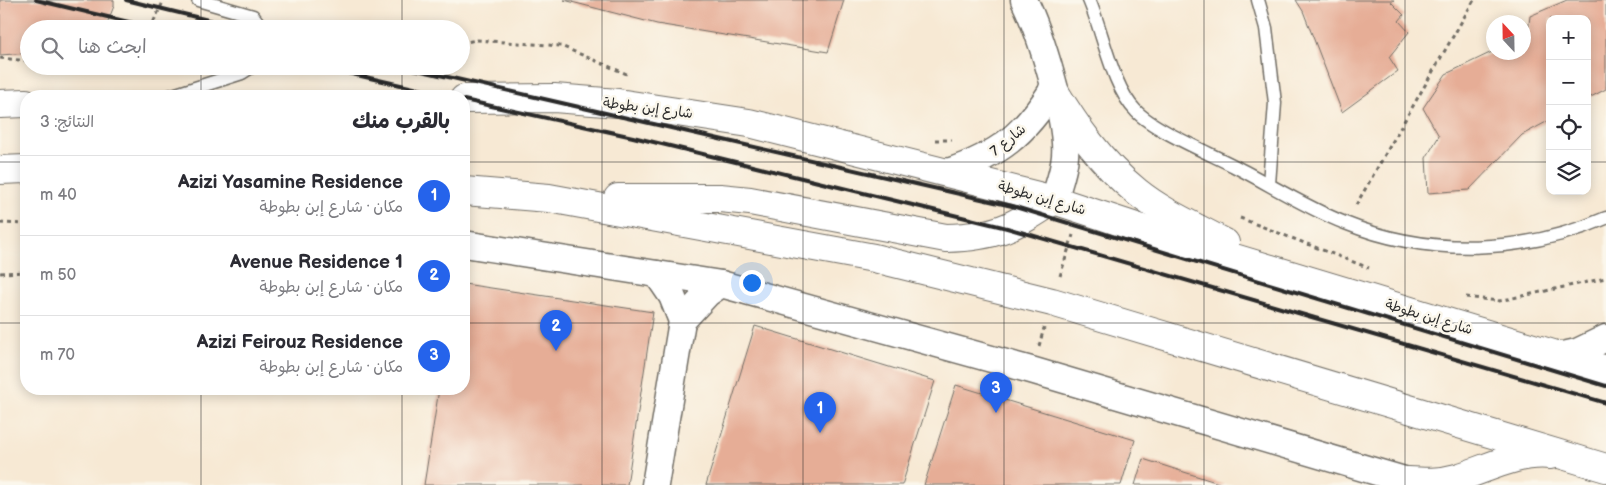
<!DOCTYPE html>
<html lang="ar">
<meta charset="utf-8">
<style>
body{margin:0;font-family:"Balsamiq Sans","Playpen Sans Arabic",sans-serif;background:#f2f2f3;color:#2b2b33;direction:rtl}
.controls{position:absolute;right:15px;top:15px;display:grid;overflow:hidden;border-radius:10px;box-shadow:0 2px 12px #0003}
.controls button{width:45px;height:45px;display:grid;place-items:center;padding:0;border:0;border-bottom:1px solid #e1e1e2;background:#fff;color:#2b2b33;font:25px sans-serif}
.compass{position:absolute;left:1486px;top:15px;width:45px;height:45px;border-radius:50%;background:#fff;box-shadow:0 2px 12px #0003;rotate:338deg}
.you{position:absolute;left:751px;top:282px;width:18px;height:18px;margin:-12px;border:4px solid #fff;border-radius:50%;background:#1a73e8;box-shadow:0 0 0 8px #1a73e833}
.badge{display:grid;place-items:center;width:32px;height:32px;border-radius:50%;background:#2563eb;color:#fff;font-size:16px;font-weight:700}
.pin{position:absolute;translate:-50% -41px;filter:drop-shadow(0 1px 2px #0008)}
.pin::after{content:'';position:absolute;top:26px;width:18px;height:15px;background:inherit;clip-path:polygon(0 0,100% 0,50% 100%)}
.list{margin:0;padding:0;list-style:none}
h2{display:flex;justify-content:space-between;align-items:center;height:65px;margin:0;padding:0 20px;font-size:21px}
h2 small{font-size:16px;font-weight:400;color:#7c7c81}
.list li{display:grid;grid-template-columns:32px 1fr auto;gap:15px;align-items:center;box-sizing:border-box;height:80px;padding:0 20px;border-top:1px solid #e1e1e2}
.list b{display:block;font-size:19px;white-space:nowrap}
.list p{margin:0;font-size:16px;white-space:nowrap;color:#7c7c81}
.list em{font-size:16px;font-style:normal;color:#7c7c81}
.icon{flex:none;width:28px;height:28px;fill:none;stroke:currentColor;stroke-width:2;stroke-linecap:round;stroke-linejoin:round}
.map{position:relative;flex:none;width:1606px;height:485px;overflow:hidden;direction:ltr}
.search{position:absolute;background:#fff;box-shadow:0 2px 12px #0003;left:20px;top:20px;width:450px;height:55px;display:flex;align-items:center;gap:12px;box-sizing:border-box;padding:0 18px;border-radius:28px;color:#7c7c81;font-size:19px}
.panel{position:absolute;background:#fff;box-shadow:0 2px 12px #0003;left:20px;top:90px;width:450px;height:305px;border-radius:20px;direction:rtl}
.map>svg:first-child{display:block}
.building{fill:#e6ad96}
.lines{fill:none;stroke-linecap:round;stroke-linejoin:round}
.service-casing{stroke:#726e66;stroke-width:15}
.minor-casing{stroke:#726e66;stroke-width:29}
.secondary-casing{stroke:#726e66;stroke-width:30}
.path{stroke:#726e66;stroke-width:3;stroke-dasharray:4 4;stroke-linecap:butt}
.service{stroke:#fff;stroke-width:12}
.minor{stroke:#fff;stroke-width:26}
.secondary{stroke:#fff;stroke-width:28}
.rail{stroke:#2b2b2b;stroke-width:4}
.grid{fill:none;stroke:#2b2b2b;stroke-width:1;stroke-opacity:0.55}
.labels{text-anchor:middle;dominant-baseline:central;stroke-width:5;stroke-linejoin:round;paint-order:stroke}
.street-label{font-size:14px;fill:#2b2b2b;stroke:#fbf7ec}
</style>
<div class="map">
<svg width="1606" height="485" viewBox="0 0 1606 485">
<rect width="100%" height="100%" fill="#fbf7ec"/>
<filter id="ink" filterUnits="userSpaceOnUse"><feTurbulence type="fractalNoise" baseFrequency=".02" numOctaves="2"/><feDisplacementMap in="SourceGraphic" scale="10" xChannelSelector="R" yChannelSelector="G"/><feConvolveMatrix kernelMatrix="1 2 1 2 8 2 1 2 1" color-interpolation-filters="sRGB"/></filter>
<filter id="wash" filterUnits="userSpaceOnUse"><feTurbulence type="fractalNoise" baseFrequency=".0096" numOctaves="4" result="noise"/><feDisplacementMap in="SourceGraphic" scale="20" xChannelSelector="R" yChannelSelector="G"/><feGaussianBlur stdDeviation="1.12" result="paint"/><feColorMatrix in="noise" values="0 0 0 0 0 0 0 0 0 0 0 0 0 0 0 0 0 1.4 0 .05"/><feComposite in="paint" operator="in"/></filter>
<g filter="url(#wash)">
<rect width="100%" height="100%" fill="#f7e9d4"/>
<g id="blocks">
<!-- building -->
<g class="building">
<path d="M0 0H114V6L108 21 101 29H29V53L0 55Z"/>
<path d="M564 0H844L828 52 657 24Z"/>
<path d="M1296 0H1394L1391 2 1404 15 1399 21 1409 32 1389 57 1398 71 1342 112 1303 11Z"/>
<path d="M1567 0H1606V89L1587 99V19H1550V120L1522 135 1469 190 1428 193 1426 158 1439 136 1423 108 1446 74 1494 51 1524 52V34L1528 32 1530 16Z"/>
<path d="M464 284 653 312 627 485H424L439 389H464Z"/>
<path d="M755 326 935 381 902 485H706Z"/>
<path d="M956 385 1135 440 1121 485H924Z"/>
<path d="M1143 459 1225 485H1135Z"/>
</g>
</g>
</g>
<g filter="url(#ink)">
<use href="#blocks" fill-opacity="0" stroke="#726e66" stroke-width="1"/>
<g class="lines">
<!-- service casing -->
<g class="service-casing">
<g id="service">
<path d="M198 0 253 16 263 29"/>
<path d="M1089 0C1103 32 1112 87 1136 111 1154 130 1209 153 1234 166 1271 185 1307 208 1345 223 1429 257 1524 254 1606 218"/>
<path d="M1258 0 1266 28 1275 103 1269 184"/>
<path d="M170 96 242 73 253 66"/>
</g>
</g>
<!-- minor casing -->
<g class="minor-casing">
<g id="minor">
<path d="M1024 0C1040 32 1068 121 1065 156 1064 171 1058 186 1054 200"/>
<path d="M948 172C999 155 1025 134 1053 89"/>
<path d="M464 244 721 284 1031 370 1421 485"/>
<path d="M682 321 708 293 721 284"/>
<path d="M1559 356 1577 352 1606 338"/>
<path d="M655 485 682 321 672 296 657 274"/>
</g>
</g>
<!-- secondary casing -->
<g class="secondary-casing">
<g id="secondary">
<path d="M1053 89C1076 127 1101 163 1137 192 1163 213 1196 227 1225 243"/>
<path d="M464 99 554 98 618 103 749 123 1054 200 1191 245 1606 370"/>
<path d="M0 104 26 103"/>
<path d="M0 170 26 169"/>
<path d="M464 191 549 198 874 258 1052 302 1606 468"/>
<path d="M618 198H720L750 201 946 238C996 237 1013 227 1054 200"/>
<path d="M1407 481C1424 482 1440 483 1457 478 1487 469 1518 451 1551 455"/>
</g>
</g>
<!-- path -->
<g class="path">
<path d="M150 29 164 0"/>
<path d="M461 43 476 40 561 46 629 75"/>
<path d="M0 58 29 61"/>
<path d="M85 66 127 71 135 66"/>
<path d="M935 140H952"/>
<path d="M1356 205 1474 0"/>
<path d="M1240 218 1369 268"/>
<path d="M0 223 26 224"/>
<path d="M0 273 26 272"/>
<path d="M1060 276 1073 235"/>
<path d="M1466 297 1499 301 1606 278"/>
<path d="M1039 346 1044 328"/>
</g>
<!-- service -->
<use href="#service" class="service"/>
<!-- minor -->
<use href="#minor" class="minor"/>
<!-- secondary -->
<use href="#secondary" class="secondary"/>
<!-- rail -->
<g class="rail">
<path d="M36 0 158 29"/>
<path d="M126 0 245 29"/>
<path d="M317 66 449 96"/>
<path d="M400 66 1012 206 1606 386"/>
<path d="M464 100 633 137 1007 228 1606 403"/>
</g>
</g>
</g>
<!-- grid -->
<path class="grid" d="M201 0V29M402 0V29M602 0V485M803 0V485M1004 0V485M1204 0V485M1405 0V485M201 66V96M402 66V96M0 162H26M464 162H1550M1587 162H1606M0 323H26M464 323H1606M201 389V485M402 389V485"/>
<g class="labels">
<!-- street labels -->
<g class="street-label">
<text transform="translate(648 108) rotate(7)">شارع إبن بطوطة</text>
<text transform="translate(1008 140) rotate(-39)">شارع 7</text>
<text transform="translate(1042 198) rotate(16)">شارع إبن بطوطة</text>
<text transform="translate(1429 317) rotate(17)">شارع إبن بطوطة</text>
</g>
</g>
</svg>
<div class="controls">
<button>+</button>
<button>−</button>
<button><svg class="icon" aria-label="locate" viewBox="0 0 24 24"><circle cx="12" cy="12" r="6"/><path d="M12 2v4M12 18v4M2 12h4M18 12h4"/></svg></button>
<button><svg class="icon" aria-label="layers" viewBox="0 0 24 24"><path d="M12 4l9 5-9 5-9-5zM3 14l9 5 9-5"/></svg></button>
</div>
<svg class="compass" viewBox="-18 -18 36 36"><path d="M0-13l5 13h-10z" fill="#e53935"/><path d="M0 13l5-13h-10z" fill="#7c7c81"/></svg>
<div class="you"></div>
<div class="pin badge" style="left:820px;top:433px">1</div>
<div class="pin badge" style="left:556px;top:351px">2</div>
<div class="pin badge" style="left:996px;top:413px">3</div>
<div class="search"><svg class="icon" aria-label="search" viewBox="0 0 24 24"><circle cx="10" cy="10" r="6"/><path d="M15 15l6 6"/></svg>ابحث هنا</div>
<section class="panel">
<h2>بالقرب منك<small>النتائج: 3</small></h2>
<ul class="list">
<li><span class="badge">1</span><div><b>Azizi Yasamine Residence</b><p>مكان · شارع إبن بطوطة</p></div><em>40 m</em></li>
<li><span class="badge">2</span><div><b>Avenue Residence 1</b><p>مكان · شارع إبن بطوطة</p></div><em>50 m</em></li>
<li><span class="badge">3</span><div><b>Azizi Feirouz Residence</b><p>مكان · شارع إبن بطوطة</p></div><em>70 m</em></li>
</ul>
</section>
</div>
